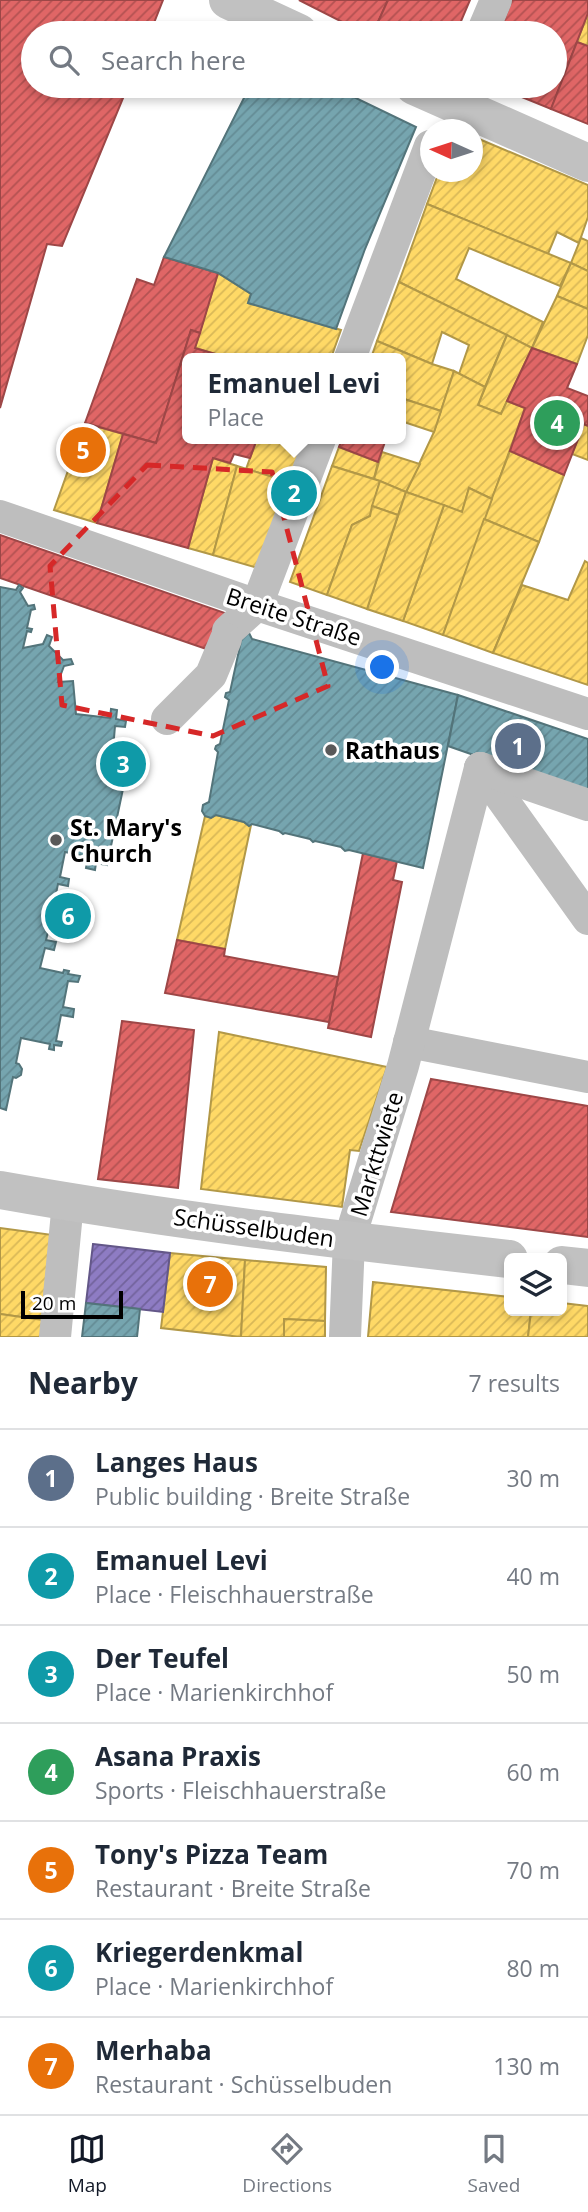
<!DOCTYPE html>
<meta charset="utf-8">
<style>
body{margin:0;font-family:"Open Sans",sans-serif;background:#f2f2f3;color:#1f2937}
.controls{position:absolute;right:21px;bottom:21px;display:grid;overflow:hidden;border-radius:10px;box-shadow:0 4px 10px #0003}
.controls button{width:63px;height:63px;display:grid;place-items:center;padding:0;border:0;border-bottom:2px solid #e0e1e3;background:#fff;color:#1f2937;font:35px sans-serif}
.compass{position:absolute;left:420px;top:119px;width:63px;height:63px;border-radius:50%;background:#fff;box-shadow:0 4px 10px #0003;rotate:273deg}
.scale{position:absolute;left:21px;bottom:18px;width:102px;box-sizing:border-box;padding-left:7px;border:4px solid #000;border-top:0;font-size:19px;line-height:24px;white-space:nowrap;color:#000;-webkit-text-stroke:5px #fff;paint-order:stroke}
.you{position:absolute;left:383px;top:668px;width:24px;height:24px;margin:-18px;border:5px solid #fff;border-radius:50%;background:#1a73e8;box-shadow:0 0 0 10px #1a73e833}
.badge{display:grid;place-items:center;width:46px;height:46px;border-radius:50%;background:#111827;color:#fff;font-size:23px;font-weight:700}
.pin{position:absolute;translate:-50% -50%;border:4px solid #fff;box-shadow:0 2px 7px #0006}
.popup{position:absolute;left:182px;top:353px;width:224px;height:91px;box-sizing:border-box;display:grid;place-content:center;border-radius:10px;background:#fff;filter:drop-shadow(0 2px 5px #0005);font-size:23px;white-space:nowrap;color:#747a83}
.popup b{font-size:26px;color:#1f2937}
.popup::after{content:'';position:absolute;left:50%;top:100%;margin-left:-14px;border:14px solid transparent;border-top-color:#fff}
.list{margin:0;padding:0;list-style:none}
h2{display:flex;justify-content:space-between;align-items:center;height:91px;margin:0;padding:0 28px;font-size:30px}
h2 small{font-size:23px;font-weight:400;color:#747a83}
.list li{display:grid;grid-template-columns:46px 1fr auto;gap:21px;align-items:center;box-sizing:border-box;height:98px;padding:0 28px;border-top:2px solid #e0e1e3}
.list b{display:block;font-size:26px;white-space:nowrap}
.list p{margin:0;font-size:23px;white-space:nowrap;color:#747a83}
.list em{font-size:23px;font-style:normal;color:#747a83}
.icon{flex:none;width:38px;height:38px;fill:none;stroke:currentColor;stroke-width:2;stroke-linecap:round;stroke-linejoin:round}
.map{position:relative;flex:none;width:588px;height:1337px;overflow:hidden}
.search{position:absolute;background:#fff;box-shadow:0 4px 10px #0003;left:21px;right:21px;top:21px;height:77px;display:flex;align-items:center;gap:18px;box-sizing:border-box;padding:0 24px;border-radius:38px;color:#747a83;font-size:26px}
.sheet{height:777px;background:#fff}
nav{display:flex;justify-content:space-around;align-items:center;box-sizing:border-box;height:98px;border-top:2px solid #e0e1e3;background:#fff;font-size:19px;color:#747a83}
nav a{display:grid;justify-items:center;gap:4px}
nav .on{color:#111827}
.map>svg:first-child{display:block}
.homes{fill:url(#homes-hatch);stroke:#b29847;stroke-width:2}
.shops{fill:url(#shops-hatch);stroke:#9d4747;stroke-width:2}
.offices{fill:url(#offices-hatch);stroke:#635788;stroke-width:2}
.public{fill:url(#public-hatch);stroke:#53747a;stroke-width:2}
.lines{fill:none;stroke-linecap:round;stroke-linejoin:round}
.street{stroke:#bebebe;stroke-width:32}
.secondary{stroke:#c1c1c1;stroke-width:38}
.marked{fill:none;stroke:#d62828;stroke-width:5;stroke-dasharray:14 9;stroke-linejoin:round}
.poi-dot{fill:#595959;stroke:#fff;stroke-width:2.5}
.labels{text-anchor:middle;dominant-baseline:central;stroke-width:7;stroke-linejoin:round;paint-order:stroke}
.street-label{font-size:23px;fill:#000;stroke:#fff}
.poi-label{font-size:23px;font-weight:bold;fill:#000;stroke:#fff;text-anchor:start}
</style>
<div class="map">
<svg width="588" height="1337" viewBox="0 0 588 1337">
<defs>
<pattern id="homes-hatch" width="6" height="6" patternUnits="userSpaceOnUse" patternTransform="scale(1.75)"><rect width="6" height="6" fill="#ffd966"/><path d="M-1 1l2-2M0 6l6-6M5 7l2-2" fill="none" stroke="#d9b857"/></pattern>
<pattern id="shops-hatch" width="6" height="6" patternUnits="userSpaceOnUse" patternTransform="scale(1.75)"><rect width="6" height="6" fill="#e06666"/><path d="M-1 1l2-2M0 6l6-6M5 7l2-2" fill="none" stroke="#b35252"/></pattern>
<pattern id="offices-hatch" width="6" height="6" patternUnits="userSpaceOnUse" patternTransform="scale(1.75)"><rect width="6" height="6" fill="#8e7cc3"/><path d="M-1 1l2-2M0 6l6-6M5 7l2-2" fill="none" stroke="#72639c"/></pattern>
<pattern id="public-hatch" width="6" height="6" patternUnits="userSpaceOnUse" patternTransform="scale(1.75)"><rect width="6" height="6" fill="#76a5af"/><path d="M-1 1l2-2M0 6l6-6M5 7l2-2" fill="none" stroke="#648c95"/></pattern>
</defs>
<rect width="100%" height="100%" fill="#fff"/>
<!-- homes -->
<g class="homes">
<path d="M588 13V46L577 42Z"/>
<path d="M472 136 588 185V217L579 243 557 232 548 254 427 204 439 172H472Z"/>
<path d="M427 204 571 263 560 286 469 248 456 279 543 322 532 348 399 282Z"/>
<path d="M581 238 588 241V271L571 263Z"/>
<path d="M571 263 588 271V309L557 296Z"/>
<path d="M218 273 251 294 248 303 341 330 331 358H229L195 348Z"/>
<path d="M399 282 507 335 485 387 459 374 469 345 442 332 432 364 377 341Z"/>
<path d="M557 296 588 309V335L577 364 532 348Z"/>
<path d="M507 335 532 348 501 414 478 405Z"/>
<path d="M377 341 432 364 454 371 441 411 401 398V358H371Z"/>
<path d="M454 371 485 387 478 405 501 414 507 401 525 408 492 499 469 488 462 512 406 492 434 432Z"/>
<path d="M401 398 441 411 434 432 401 421Z"/>
<path d="M85 423 123 434 97 523 54 510Z"/>
<path d="M584 424 588 426V460L572 454Z"/>
<path d="M257 439H273L301 447 289 482 246 469Z"/>
<path d="M339 447 378 462 374 479 332 466Z"/>
<path d="M510 451 564 475 539 542 484 519Z"/>
<path d="M382 452 420 464 406 492 374 479Z"/>
<path d="M213 458 237 466 213 555 188 548Z"/>
<path d="M237 466 289 482 261 569 213 555Z"/>
<path d="M332 466 380 481 370 516 352 525 327 595 290 582Z"/>
<path d="M380 481 406 492 398 515 372 506Z"/>
<path d="M469 488 492 499 443 635 403 621 444 505 462 512Z"/>
<path d="M406 492 444 505 403 621 367 609Z"/>
<path d="M372 506 398 515 367 609 327 595 352 525 370 516Z"/>
<path d="M484 519 539 542 493 653 443 635Z"/>
<path d="M585 561 588 563V685L493 653 522 585 568 600Z"/>
<path d="M216 815 244 822 249 826 251 825 225 949 177 940 205 816 211 818Z"/>
<path d="M219 1032 387 1067 359 1151 350 1150 342 1207 201 1189Z"/>
<path d="M0 1228 53 1235 43 1320 0 1314Z"/>
<path d="M170 1253 245 1260 241 1337 161 1328Z"/>
<path d="M245 1260 326 1267 325 1321 284 1319V1337H241Z"/>
<path d="M373 1282 509 1297V1311H531L528 1337H368Z"/>
<path d="M562 1303 588 1306V1337H528L531 1311H562Z"/>
<path d="M0 1314 43 1320 41 1337H0Z"/>
<path d="M284 1319 325 1321V1337H284Z"/>
</g>
<!-- shops -->
<g class="shops">
<path d="M0 0H163L150 33H33V86H128L62 246 47 244 0 408Z"/>
<path d="M299 0H388L373 33H364Z"/>
<path d="M388 0H470L456 33H373Z"/>
<path d="M512 0H588V13L551 109 495 86H555V33H499Z"/>
<path d="M577 42 588 46V124L551 109Z"/>
<path d="M164 257 218 273 200 333 191 330 156 443 85 423 137 279 154 285Z"/>
<path d="M191 330 200 333 195 348 229 358H187V439H257L250 458 234 454 230 463 213 458 188 548 97 523 123 434 156 443Z"/>
<path d="M532 348 577 364 567 388 588 396V426L584 424 564 475 510 451 525 408 507 401Z"/>
<path d="M273 439H304L301 447Z"/>
<path d="M342 439H386L378 462 339 447Z"/>
<path d="M0 535 225 613 212 651 0 578Z"/>
<path d="M363 853 397 861 393 880 402 882 371 1037 328 1028Z"/>
<path d="M177 940 225 949 224 956 338 977 329 1022 165 993Z"/>
<path d="M122 1021 194 1030 178 1188 98 1179Z"/>
<path d="M431 1079 588 1106V1237L391 1212Z"/>
</g>
<!-- offices -->
<path class="offices" d="M93 1244 170 1253 163 1312 86 1303Z"/>
<!-- public -->
<g class="public">
<path d="M250 86H331L416 127 365 249 336 329 248 303 251 294 218 273 164 257Z"/>
<path d="M19 585 23 588 20 592 28 606 34 605 35 609 31 610 27 628 32 629 31 632 27 631 23 648 43 644 47 635 52 637 49 646 63 660 71 659 73 664 64 666 58 682 73 681 76 714 110 718 111 709 117 710 116 719 126 721 125 727 115 726 113 750 122 752 120 788 123 789 107 865 96 863 95 870 86 868 88 857 65 852 60 877 69 879 68 886 58 884 53 908 63 911 61 918 52 916 46 940 56 942 54 950 45 948 40 968 63 973 64 970 69 971 68 974 80 976 78 982 68 981 63 1007 74 1009 73 1017 61 1015 56 1041 62 1042 61 1046 54 1045V1050L49 1049 50 1044 21 1038 16 1063 19 1064 22 1069 21 1075 16 1078 13 1077 6 1110 0 1108V587L16 590Z"/>
<path d="M243 632 249 633 252 639 458 695 423 868 349 850 345 851 341 847 315 841 313 842 310 839 285 833 283 834 279 831 252 824 249 826 244 822 216 815 211 818 205 816 202 811 203 805 209 802 218 752 215 749 216 746 220 744 229 700 225 697 226 693 230 692Z"/>
<path d="M458 695 588 739V795L448 746Z"/>
<path d="M86 1303 140 1309 137 1337H82Z"/>
</g>
<g class="lines">
<!-- street -->
<g class="street">
<path d="M482 33 496 0"/>
<path d="M350 358 430 146"/>
<path d="M0 516 257 605 588 714"/>
<path d="M228 631 257 605 320 439"/>
<path d="M167 719 211 675 226 639"/>
<path d="M480 768 588 919"/>
<path d="M480 768 588 805"/>
<path d="M409 1042 588 1077"/>
<path d="M55 1337 68 1202"/>
<path d="M345 1337 349 1241 403 1066 480 768"/>
</g>
<!-- secondary -->
<g class="secondary">
<path d="M228 0 299 33"/>
<path d="M414 86 588 163"/>
<path d="M0 1190C168 1220 340 1240 509 1259"/>
<path d="M562 1265 588 1268"/>
</g>
</g>
<!-- marked area -->
<path class="marked" d="M147 465 272 472 328 686 213 736 62 705 50 566Z"/>
<!-- markers -->
<g class="poi-dot">
<circle cx="331" cy="750" r="7"/>
<circle cx="56" cy="840" r="7"/>
</g>
<g class="labels">
<!-- street labels -->
<g class="street-label">
<text transform="translate(294 616) rotate(18)">Breite Straße</text>
<text transform="translate(376 1154) rotate(-73)">Markttwiete</text>
<text transform="translate(254 1227) rotate(8)">Schüsselbuden</text>
</g>
<!-- poi labels -->
<g class="poi-label">
<text x="345" y="750">Rathaus</text>
<text x="70" y="827">St. Mary's<tspan x="70" dy="26">Church</tspan></text>
</g>
</g>
</svg>
<div class="controls">
<button><svg class="icon" aria-label="layers" viewBox="0 0 24 24"><path d="M12 4l9 5-9 5-9-5zM3 14l9 5 9-5"/></svg></button>
</div>
<svg class="compass" viewBox="-18 -18 36 36"><path d="M0-13l5 13h-10z" fill="#e53935"/><path d="M0 13l5-13h-10z" fill="#747a83"/></svg>
<div class="scale">20 m</div>
<div class="you"></div>
<div class="pin badge" style="left:518px;top:746px;background:#5c6f8a">1</div>
<div class="pin badge" style="left:294px;top:493px;background:#0f9aa8">2</div>
<div class="popup"><b>Emanuel Levi</b>Place</div>
<div class="pin badge" style="left:123px;top:764px;background:#0f9aa8">3</div>
<div class="pin badge" style="left:557px;top:423px;background:#2e9e5b">4</div>
<div class="pin badge" style="left:83px;top:450px;background:#e8710a">5</div>
<div class="pin badge" style="left:68px;top:916px;background:#0f9aa8">6</div>
<div class="pin badge" style="left:210px;top:1284px;background:#e8710a">7</div>
<div class="search"><svg class="icon" aria-label="search" viewBox="0 0 24 24"><circle cx="10" cy="10" r="6"/><path d="M15 15l6 6"/></svg>Search here</div>
</div>
<section class="sheet">
<h2>Nearby<small>7 results</small></h2>
<ul class="list">
<li><span class="badge" style="background:#5c6f8a">1</span><div><b>Langes Haus</b><p>Public building · Breite Straße</p></div><em>30 m</em></li>
<li><span class="badge" style="background:#0f9aa8">2</span><div><b>Emanuel Levi</b><p>Place · Fleischhauerstraße</p></div><em>40 m</em></li>
<li><span class="badge" style="background:#0f9aa8">3</span><div><b>Der Teufel</b><p>Place · Marienkirchhof</p></div><em>50 m</em></li>
<li><span class="badge" style="background:#2e9e5b">4</span><div><b>Asana Praxis</b><p>Sports · Fleischhauerstraße</p></div><em>60 m</em></li>
<li><span class="badge" style="background:#e8710a">5</span><div><b>Tony's Pizza Team</b><p>Restaurant · Breite Straße</p></div><em>70 m</em></li>
<li><span class="badge" style="background:#0f9aa8">6</span><div><b>Kriegerdenkmal</b><p>Place · Marienkirchhof</p></div><em>80 m</em></li>
<li><span class="badge" style="background:#e8710a">7</span><div><b>Merhaba</b><p>Restaurant · Schüsselbuden</p></div><em>130 m</em></li>
</ul>
</section>
<nav>
<a class="on"><svg class="icon" aria-label="map" viewBox="0 0 24 24"><path d="M3 6l6-2 6 2 6-2v14l-6 2-6-2-6 2zM9 4v14M15 6v14"/></svg>Map</a>
<a><svg class="icon" aria-label="directions" viewBox="0 0 24 24"><path d="M12 3l9 9-9 9-9-9zM9 14v-3h6M13 9l2 2-2 2"/></svg>Directions</a>
<a><svg class="icon" aria-label="saved" viewBox="0 0 24 24"><path d="M7 4h10v16l-5-4-5 4z"/></svg>Saved</a>
</nav>
